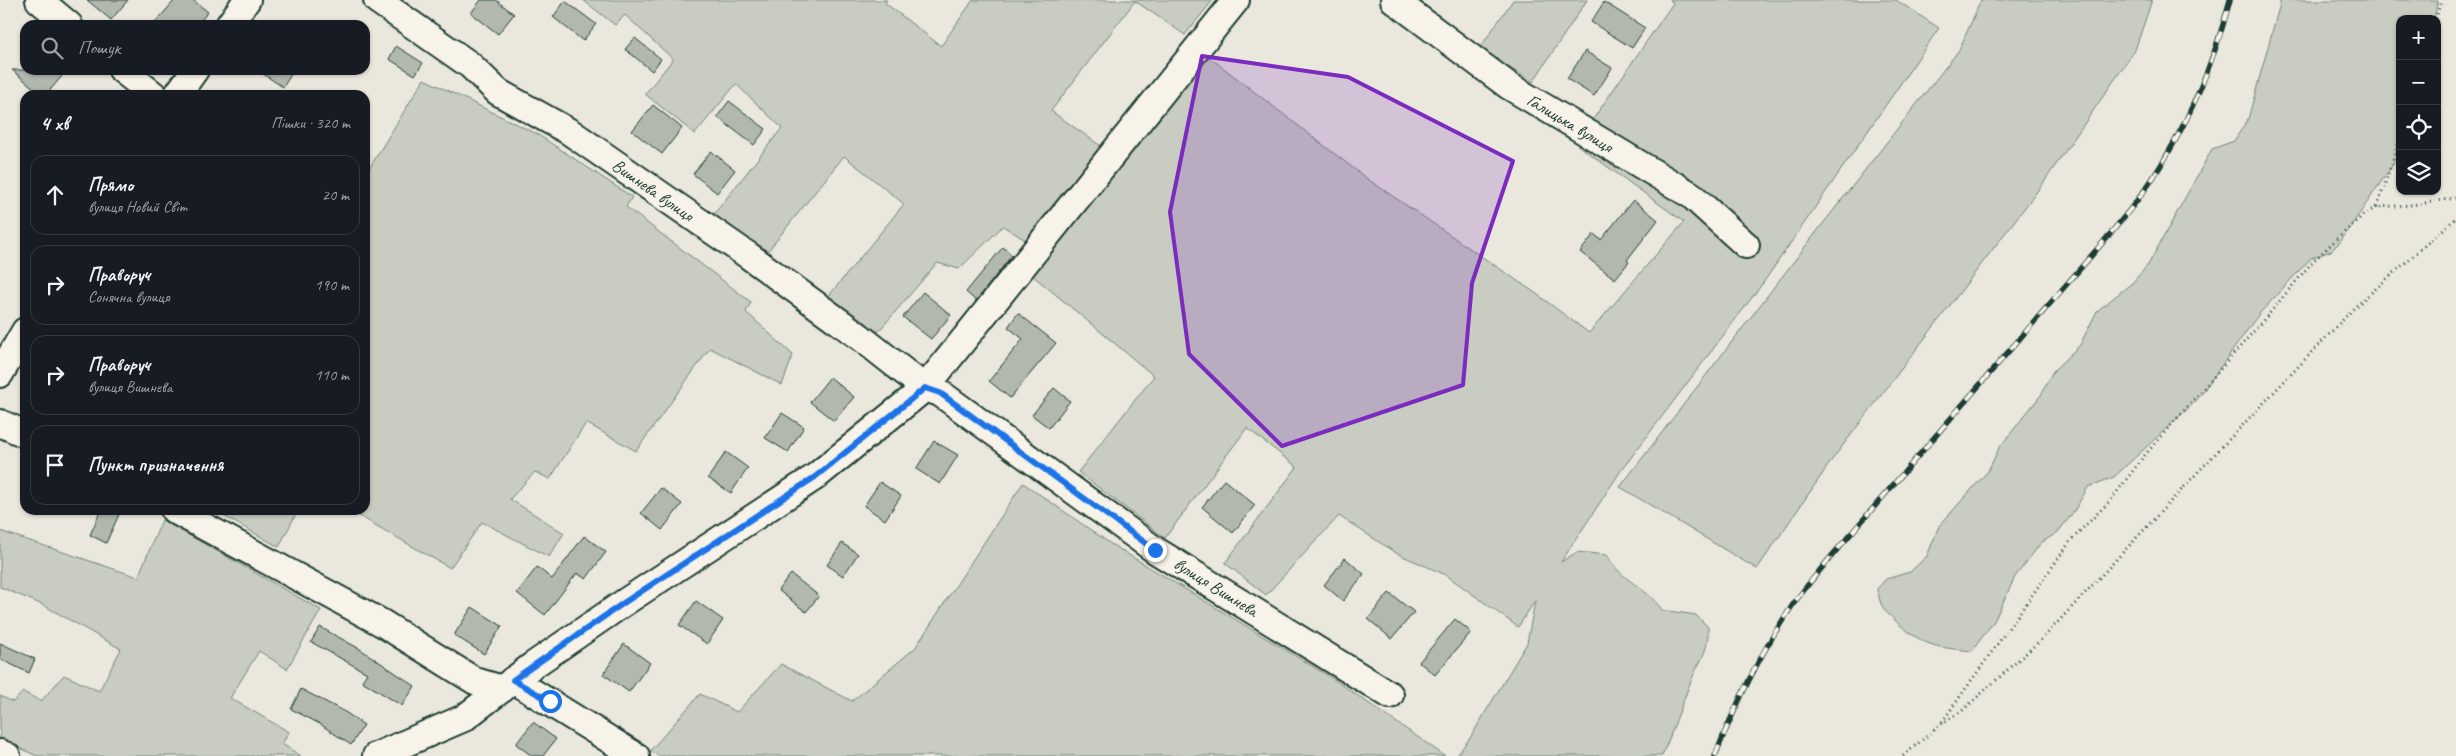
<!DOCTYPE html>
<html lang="uk">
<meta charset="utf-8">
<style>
body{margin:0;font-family:Caveat,sans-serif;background:#20242c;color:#f1f3f6}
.controls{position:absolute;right:15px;top:15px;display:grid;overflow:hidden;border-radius:10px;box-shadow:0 1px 4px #0004}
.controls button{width:45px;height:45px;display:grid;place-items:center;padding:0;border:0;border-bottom:1px solid #363941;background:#171b24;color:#f1f3f6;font:25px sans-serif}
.stop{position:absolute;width:15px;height:15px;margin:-11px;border:4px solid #1a73e8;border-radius:50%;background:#fff}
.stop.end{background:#1a73e8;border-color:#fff;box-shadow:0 1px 5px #0008}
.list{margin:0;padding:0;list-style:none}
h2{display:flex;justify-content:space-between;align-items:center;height:65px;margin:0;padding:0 20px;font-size:21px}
h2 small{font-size:16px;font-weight:400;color:#9ea1a6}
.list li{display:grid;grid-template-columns:32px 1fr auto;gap:15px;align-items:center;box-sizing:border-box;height:80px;margin:0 10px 10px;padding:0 10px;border:1px solid #363941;border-radius:15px}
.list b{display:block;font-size:19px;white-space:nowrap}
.list p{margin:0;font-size:16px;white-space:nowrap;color:#9ea1a6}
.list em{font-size:16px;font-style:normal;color:#9ea1a6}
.icon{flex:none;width:28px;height:28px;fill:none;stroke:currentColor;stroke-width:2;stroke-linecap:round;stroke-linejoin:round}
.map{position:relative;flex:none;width:2456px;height:756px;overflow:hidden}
.search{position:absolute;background:#171b24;box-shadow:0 1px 4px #0004;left:20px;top:20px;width:350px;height:55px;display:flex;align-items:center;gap:12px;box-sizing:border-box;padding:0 18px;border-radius:15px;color:#9ea1a6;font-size:19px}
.panel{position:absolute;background:#171b24;box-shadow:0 1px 4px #0004;left:20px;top:90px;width:350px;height:425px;border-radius:15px}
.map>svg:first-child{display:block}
.green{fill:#c8ccc1;stroke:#74847a}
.building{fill:#b2b8ae;stroke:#1f3d34}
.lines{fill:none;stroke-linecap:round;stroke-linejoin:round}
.minor-casing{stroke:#1f3d34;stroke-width:30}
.path{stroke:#1f3d34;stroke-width:3;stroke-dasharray:1 4;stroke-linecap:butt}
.minor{stroke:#f7f3e8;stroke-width:26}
.rail-casing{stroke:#1f3d34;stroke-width:5.5}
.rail{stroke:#f7f3e8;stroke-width:4;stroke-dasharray:11;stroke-linecap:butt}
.route{stroke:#1a73e8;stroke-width:6}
.marked{fill:#7b2cbf;fill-opacity:0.2;stroke:#7b2cbf;stroke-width:4;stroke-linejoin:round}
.labels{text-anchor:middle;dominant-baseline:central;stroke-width:5;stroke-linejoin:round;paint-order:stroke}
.street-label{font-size:18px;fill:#1f3d34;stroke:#f7f3e8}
</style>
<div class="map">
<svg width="2456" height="756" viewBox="0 0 2456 756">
<rect width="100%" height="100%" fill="#eae8dd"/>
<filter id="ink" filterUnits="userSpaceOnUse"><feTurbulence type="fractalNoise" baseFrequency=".02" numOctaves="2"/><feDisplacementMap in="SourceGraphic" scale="10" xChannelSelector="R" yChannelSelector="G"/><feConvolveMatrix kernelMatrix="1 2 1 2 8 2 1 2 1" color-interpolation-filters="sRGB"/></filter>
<g filter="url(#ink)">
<!-- green -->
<g class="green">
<path d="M583 0H887L885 3 941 46 973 0H1213L1185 35 1135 1 1051 111 1101 146 1027 241 1003 226 959 269 937 263 878 332 827 298 904 204 844 156 767 252 711 218 782 128 736 84 695 134 645 94 673 59 625 15 615 25Z"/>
<path d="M1513 0H1587L1533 82 1479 49Z"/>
<path d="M1670 0H1896L1939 28 1763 283 1620 472 1561 562 1577 552 1607 555C1622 583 1644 584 1662 610L1696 615 1708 627C1709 655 1698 661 1689 686 1680 709 1672 733 1662 756H1456L1470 738 1527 643 1535 601 1518 627 1446 575 1396 553 1339 516 1266 595 1225 563 1297 467 1247 428 1165 538 1078 472 1154 376 1032 275 1204 53 1366 178 1534 292 1589 333 1684 222 1576 144 1673 3Z"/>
<path d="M1981 0H2152L2135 50 2042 185 1834 457 1757 569 1620 487 1818 230 1959 50Z"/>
<path d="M2281 0H2438L2434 19H2400V154L2341 241 2331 251 2311 258 2259 314 2196 401 2114 477 2088 487 2073 513 2058 532 2041 543 2015 577 1994 621 1972 651C1937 647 1927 648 1899 624 1884 610 1881 609 1877 589L1886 579 1910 572 1927 556 1939 526 1988 471 1999 448 2041 395 2053 371 2080 345 2097 311 2132 283 2148 265 2212 149 2234 141 2248 119Z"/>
<path d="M424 79 537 134 632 197 626 207 751 302 746 312 793 355 782 385 710 348 636 451 586 423 550 479 535 472 510 499 564 533 549 557 482 522 450 568 349 510H365V175Z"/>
<path d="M1023 483 1111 544 1335 680 1445 756H659L650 751 700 694 737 712 781 664 852 701 915 648Z"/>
<path d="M213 510H298L279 547Z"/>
<path d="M162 520 321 610 287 669 259 651 230 698 289 732 282 744 301 756H37L0 739V696L13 702 23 692 41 701 64 675 99 691 121 649 43 605 0 587V531L138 577Z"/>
</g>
<!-- building -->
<g class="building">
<path d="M87 0H128L111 20Z"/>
<path d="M175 0H193L208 12 197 25H153Z"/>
<path d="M481 0H496L514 14 498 34 471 13Z"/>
<path d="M565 1 596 24 583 41 553 17Z"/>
<path d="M1604 2 1645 28 1632 48 1591 22Z"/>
<path d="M635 38 661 59 652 71 625 49Z"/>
<path d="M396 46 423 63 415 75 389 59Z"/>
<path d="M1585 51 1612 68 1594 96 1567 79Z"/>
<path d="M12 70H67L46 95H42Z"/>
<path d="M257 70H294L283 87Z"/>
<path d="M729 101 766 129 754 145 717 117Z"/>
<path d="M653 105 682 128 662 154 632 131Z"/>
<path d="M711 151 735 170 717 193 693 174Z"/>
<path d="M1633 200 1658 220 1627 260 1629 262 1615 279 1580 252 1594 234 1601 240Z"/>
<path d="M1003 247 1012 255 976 301 966 292Z"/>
<path d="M923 292 951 315 931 339 903 317Z"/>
<path d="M1018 313 1056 343 1010 398 989 381 1023 339 1008 327Z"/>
<path d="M830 377 854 397 834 421 810 402Z"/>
<path d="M1054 388 1070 401 1049 428 1032 415Z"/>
<path d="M782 413 804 427 788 452 765 438Z"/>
<path d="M934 441 958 455 940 484 916 469Z"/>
<path d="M726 452 748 468 731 493 708 478Z"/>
<path d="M1224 480 1255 505 1233 533 1202 507Z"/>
<path d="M880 482 901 496 885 520 864 506Z"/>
<path d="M661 488 682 504 662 530 641 513Z"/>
<path d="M101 510H121L106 543 90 535Z"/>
<path d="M584 536 606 552 586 579 577 573 545 615 517 593 537 567 552 579Z"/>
<path d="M842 543 858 554 843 576 827 565Z"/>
<path d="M1345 558 1364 574 1343 601 1324 585Z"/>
<path d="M791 574 819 596 806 612 778 590Z"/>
<path d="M1389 593 1414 612 1392 639 1368 619Z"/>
<path d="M696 601 723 620 707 644 679 625Z"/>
<path d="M472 607 502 626 484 654 454 635Z"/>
<path d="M1455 619 1471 632 1435 675 1419 662Z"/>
<path d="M320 627 360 649 415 686 402 706 362 681 367 673 311 642Z"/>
<path d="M0 643 35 659 29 673 0 659Z"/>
<path d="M624 644 650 663 629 692 603 674Z"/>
<path d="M301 689 345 712 364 725 351 745 320 724 291 709Z"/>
<path d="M533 722 556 739 543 756H532L516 744Z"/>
</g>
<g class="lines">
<!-- minor casing -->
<g class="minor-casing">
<g id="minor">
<path d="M39 0 69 25"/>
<path d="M377 0 470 65 498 92 570 132 749 256 859 336 925 388 940 393 1155 550 1390 695"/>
<path d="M1394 0 1509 86 1691 195 1746 245"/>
<path d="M229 25 247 0"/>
<path d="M122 70 154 95"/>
<path d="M177 95 195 70"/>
<path d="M0 374 25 331"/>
<path d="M0 423 25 434"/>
<path d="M174 510 382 623 475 681 502 689"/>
<path d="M513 680 636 756"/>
<path d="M0 753 7 756"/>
<path d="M376 756 464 718 532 666 625 602 815 477 925 388 1236 0"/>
</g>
</g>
<!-- path -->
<g class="path">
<path d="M2436 19 2441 0"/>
<path d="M2377 207 2400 139"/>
<path d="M1942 722 2072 539 2111 500 2144 456 2268 315 2313 261 2363 215 2377 207 2412 205 2456 198"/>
<path d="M1903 756 1940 725 1963 710 2043 638 2198 472 2355 307 2456 218"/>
</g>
<!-- minor -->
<use href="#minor" class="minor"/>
<!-- rail casing -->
<g class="rail-casing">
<path id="rail" d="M1715 756C1736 704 1760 653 1792 606 1803 590 1817 574 1830 558L2111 233C2125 216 2139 199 2151 181 2188 125 2213 65 2230 0"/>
</g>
<!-- rail -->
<use href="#rail" class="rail"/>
</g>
</g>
<g class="lines" filter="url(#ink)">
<!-- route -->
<path class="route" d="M550 701 513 680 625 602 815 477 925 388 940 393 1155 550"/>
</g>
<!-- marked area -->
<path class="marked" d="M1202 56 1348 77 1513 161 1472 283 1463 385 1282 446 1189 354 1170 212Z"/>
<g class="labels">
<!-- street labels -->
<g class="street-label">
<text transform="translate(1570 123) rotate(31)">Галицька вулиця</text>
<text transform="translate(653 190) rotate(35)">Вишнева вулиця</text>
<text transform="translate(1216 587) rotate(32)">вулиця Вишнева</text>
</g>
</g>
</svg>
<div class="controls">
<button>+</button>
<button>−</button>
<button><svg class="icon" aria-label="locate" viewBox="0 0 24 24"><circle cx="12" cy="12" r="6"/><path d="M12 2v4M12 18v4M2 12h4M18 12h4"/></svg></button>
<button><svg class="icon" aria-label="layers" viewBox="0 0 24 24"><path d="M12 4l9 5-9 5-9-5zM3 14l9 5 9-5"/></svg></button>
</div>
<div class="stop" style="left:550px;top:701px"></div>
<div class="stop end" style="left:1155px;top:550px"></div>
<div class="search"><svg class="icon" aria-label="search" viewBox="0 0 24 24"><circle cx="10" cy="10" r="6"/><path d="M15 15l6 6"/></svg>Пошук</div>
<section class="panel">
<h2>4 хв<small>Пішки · 320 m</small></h2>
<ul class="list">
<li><svg class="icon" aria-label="ahead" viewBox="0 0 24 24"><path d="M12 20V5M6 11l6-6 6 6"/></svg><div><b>Прямо</b><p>вулиця Новий Світ</p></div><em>20 m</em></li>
<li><svg class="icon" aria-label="right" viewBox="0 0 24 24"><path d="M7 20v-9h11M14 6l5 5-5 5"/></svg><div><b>Праворуч</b><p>Сонячна вулиця</p></div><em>190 m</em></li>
<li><svg class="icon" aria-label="right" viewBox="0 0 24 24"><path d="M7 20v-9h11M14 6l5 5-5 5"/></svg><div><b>Праворуч</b><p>вулиця Вишнева</p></div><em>110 m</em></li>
<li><svg class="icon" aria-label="arrive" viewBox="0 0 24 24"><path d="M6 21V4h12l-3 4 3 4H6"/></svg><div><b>Пункт призначення</b></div></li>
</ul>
</section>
</div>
